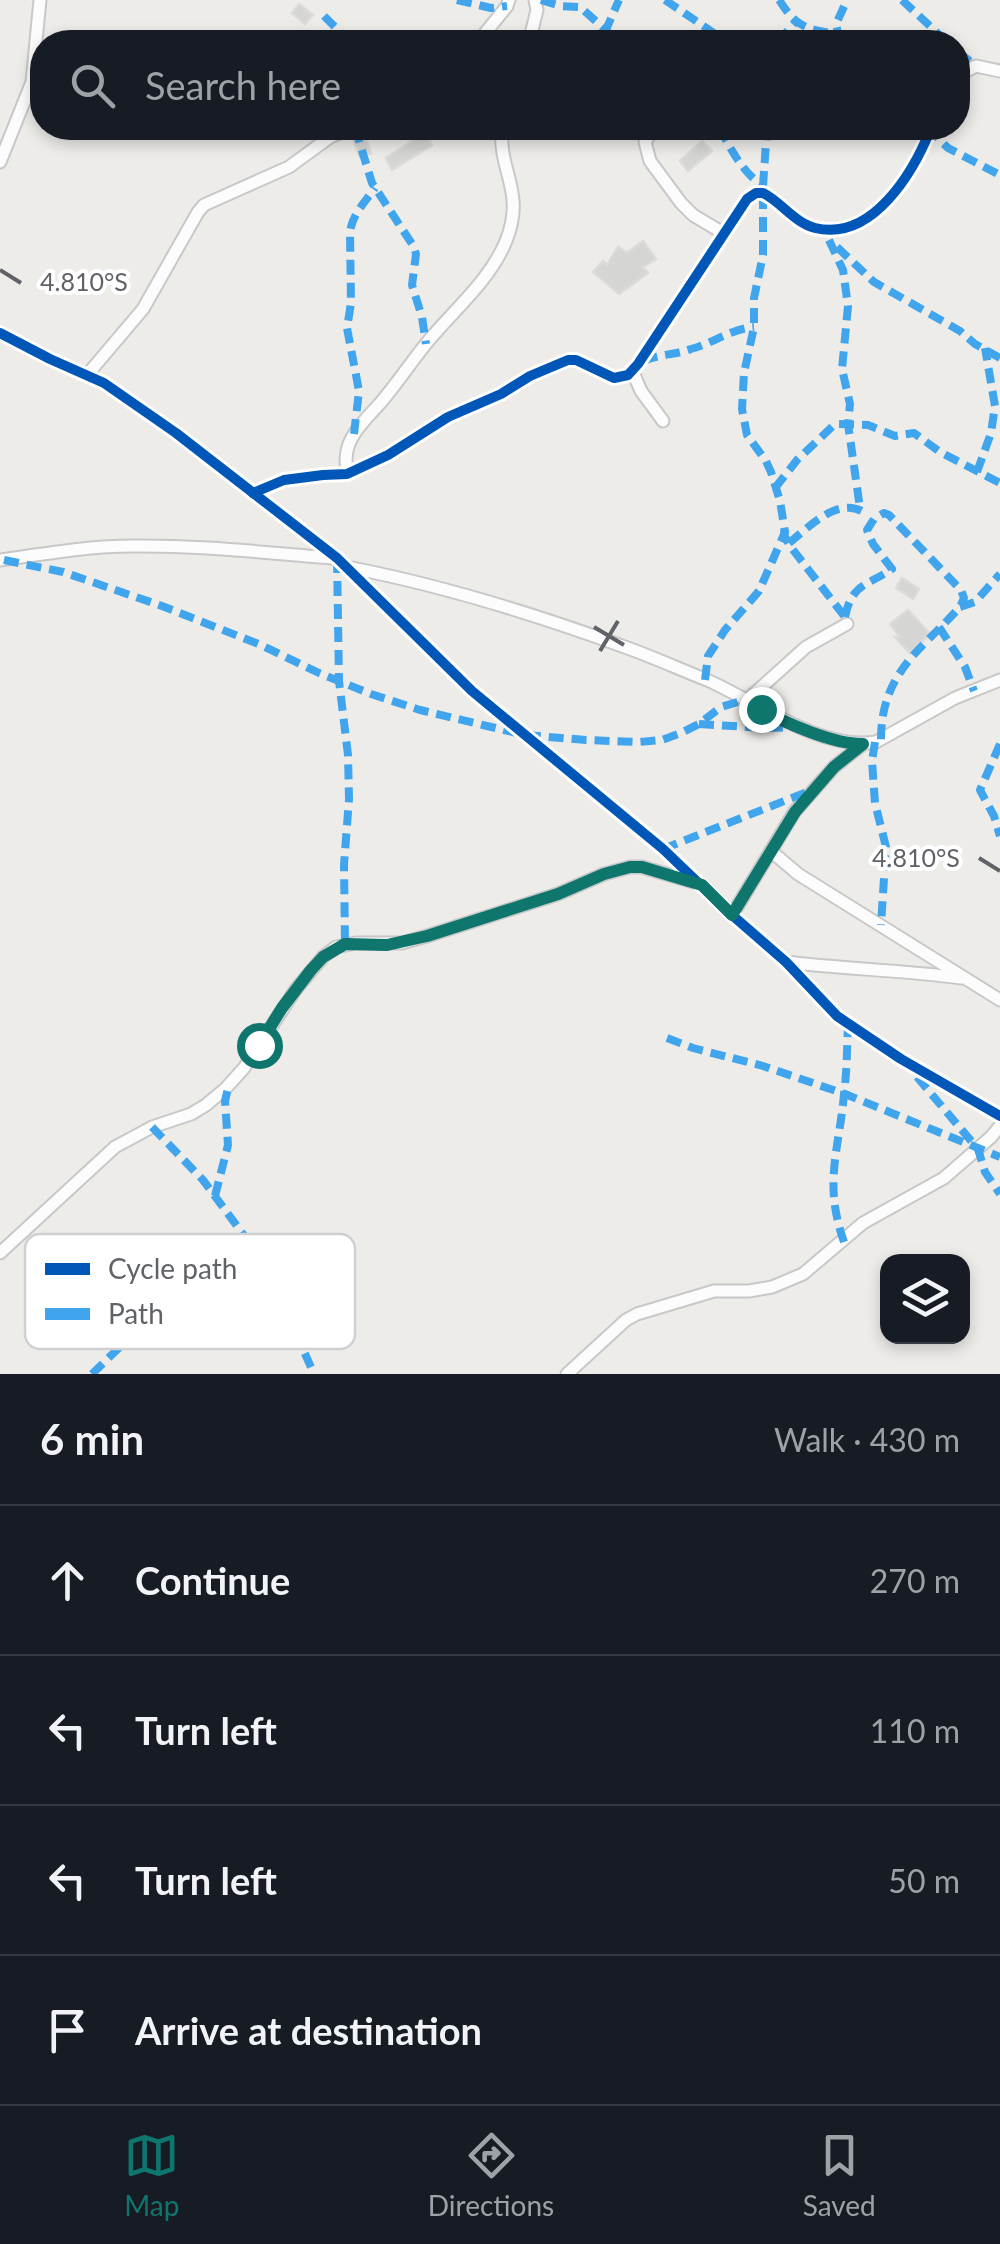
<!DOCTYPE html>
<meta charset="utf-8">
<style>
body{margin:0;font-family:Lato,sans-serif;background:#242831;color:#f1f3f6}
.controls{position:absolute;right:30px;bottom:30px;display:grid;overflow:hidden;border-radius:20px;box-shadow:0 5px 15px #0003}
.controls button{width:90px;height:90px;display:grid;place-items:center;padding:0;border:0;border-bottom:2px solid #363941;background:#171b24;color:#f1f3f6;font:50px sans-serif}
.stop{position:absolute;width:30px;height:30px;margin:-22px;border:8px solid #0f766e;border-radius:50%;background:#fff}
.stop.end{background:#0f766e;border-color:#fff;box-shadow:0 2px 10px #0008}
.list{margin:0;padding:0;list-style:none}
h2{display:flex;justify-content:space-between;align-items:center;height:130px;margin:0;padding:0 40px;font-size:42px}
h2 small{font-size:32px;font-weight:400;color:#9ea1a6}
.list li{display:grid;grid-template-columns:65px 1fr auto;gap:30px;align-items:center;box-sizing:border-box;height:150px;padding:0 40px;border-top:2px solid #363941}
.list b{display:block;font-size:38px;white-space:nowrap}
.list em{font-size:32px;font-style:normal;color:#9ea1a6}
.icon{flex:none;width:55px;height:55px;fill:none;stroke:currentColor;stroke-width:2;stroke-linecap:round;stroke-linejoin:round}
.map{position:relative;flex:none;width:1000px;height:1374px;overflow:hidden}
.search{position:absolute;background:#171b24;box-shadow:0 5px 15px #0003;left:30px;right:30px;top:30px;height:110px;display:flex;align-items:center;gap:25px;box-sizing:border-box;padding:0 35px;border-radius:40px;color:#9ea1a6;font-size:38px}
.sheet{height:730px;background:#171b24}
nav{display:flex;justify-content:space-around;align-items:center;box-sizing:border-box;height:140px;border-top:2px solid #363941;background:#171b24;font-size:28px;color:#9ea1a6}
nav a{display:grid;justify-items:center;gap:5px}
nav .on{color:#0f766e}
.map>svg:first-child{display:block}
.building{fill:#d5d5d3;stroke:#dcdbd8;stroke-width:2.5}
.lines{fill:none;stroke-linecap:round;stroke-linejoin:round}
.minor-casing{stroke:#c8c8c8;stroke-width:15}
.minor{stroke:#fcfcfc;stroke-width:11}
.quiet{stroke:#41a5ee;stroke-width:8;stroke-dasharray:15 8;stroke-linecap:butt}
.cycleway-casing{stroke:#fff;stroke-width:16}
.cycleway{stroke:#0057b8;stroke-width:10}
.route{stroke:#0f766e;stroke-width:12}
.ticks{fill:none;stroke:#5f6266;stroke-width:4}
.key{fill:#fff;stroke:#cfd0d1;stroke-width:2.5}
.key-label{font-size:28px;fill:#5f6266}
.ticks-label{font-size:25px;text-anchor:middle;fill:#5f6266;stroke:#fff;stroke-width:8;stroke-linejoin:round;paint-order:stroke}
</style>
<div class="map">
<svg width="1000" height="1374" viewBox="0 0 1000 1374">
<rect width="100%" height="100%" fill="#edece9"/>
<!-- building -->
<g class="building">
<path d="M299 4 313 15 305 24 292 13Z"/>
<path d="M425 133 432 145 392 170 386 158Z"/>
<path d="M365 135 371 153 360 157 353 139Z"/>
<path d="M702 141 712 151 688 171 680 161Z"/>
<path d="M643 241 656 259 643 267 648 273 619 294 593 272 603 261 607 265 618 247 627 253Z"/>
<path d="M902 578 919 589 913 599 896 588Z"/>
<path d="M908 610 930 634 910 653 895 637H900L890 624Z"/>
</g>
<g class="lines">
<!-- minor casing -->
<g class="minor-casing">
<g id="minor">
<path d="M478 42 507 6 509 0"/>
<path d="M529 42 537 10 535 0"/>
<path d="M958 75 976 66 1000 71"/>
<path d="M654 128 645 142 650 161 681 203 693 215 723 233"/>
<path d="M0 162 32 82 40 0"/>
<path d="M0 333 50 359 104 383 176 433 337 558 472 691 663 849 732 915 786 962 837 1016 901 1059 1000 1116"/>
<path d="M632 370 641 391 663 421"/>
<path d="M87 375 143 309 198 212 204 205 289 167 330 137 352 128"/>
<path d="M347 474C346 463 345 454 349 444 356 427 371 414 382 401 399 381 413 359 430 339 456 308 490 280 506 241 526 191 498 172 502 128"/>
<path d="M253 493 284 480 323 475 347 474 388 455 448 417 501 394 530 376 568 360H576L614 378 628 375 638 364 747 199 756 193H763C781 202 795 223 815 228 873 242 914 171 931 128"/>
<path d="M0 560C44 554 88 546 132 546 199 545 267 553 334 558"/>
<path d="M352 568C444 586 534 614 622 646 651 656 679 669 707 680 757 702 820 751 876 742L955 698 1000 680"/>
<path d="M746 701 806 647 847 624"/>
<path d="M771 851 798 874 1000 1000"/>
<path d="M732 915 795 811 834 767 863 744"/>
<path d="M786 962C844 969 903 970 961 978"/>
<path d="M0 1253 115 1147 152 1127 191 1114 206 1105 225 1089 244 1068 296 989 323 957 336 947 356 943H402L427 936 558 894 604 874 630 867H642L697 883"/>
<path d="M567 1374 626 1320 637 1314 714 1291H749L772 1287 803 1274 863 1223 944 1178 991 1137 1000 1126"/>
</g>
</g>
<!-- minor -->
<use href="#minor" class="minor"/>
<!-- quiet -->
<g class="quiet">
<path d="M457 0 491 8 507 6"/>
<path d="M541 0 560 6 580 7 619 42"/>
<path d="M665 0 727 42"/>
<path d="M779 0C784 7 789 15 795 20 813 36 839 29 858 42"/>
<path d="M902 0 947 42"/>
<path d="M324 16 350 42"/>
<path d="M605 32 619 0"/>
<path d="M831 39 838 33 836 24 847 0"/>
<path d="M778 42 796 21"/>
<path d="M958 52 976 66"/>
<path d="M355 128 372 183 414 247 416 254 412 285 422 317 426 344"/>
<path d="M719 128C732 150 741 171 763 186"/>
<path d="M927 128 948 148 1000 175"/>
<path d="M829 240 843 270 848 306 842 369 850 404 848 424 860 508"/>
<path d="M837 247 874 282 960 331 975 344 1000 358"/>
<path d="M643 361C659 354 675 355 691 349 713 343 731 329 754 327"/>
<path d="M354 434 359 391 347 328 351 303 350 232C352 215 365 202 375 188"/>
<path d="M977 472 991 433 995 406 985 348"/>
<path d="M775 488 797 460 835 424 868 425 895 436 914 433 940 452 1000 483"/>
<path d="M784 529 785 537 790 546 845 617 847 623"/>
<path d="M789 543C809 527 839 495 865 513"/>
<path d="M337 558 339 681 348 755 349 799 344 865 345 945"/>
<path d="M4 560 63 572 162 606 261 645 319 673 371 694 420 710 525 735 586 740 639 742 662 740 681 733 699 724 721 707 744 700"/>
<path d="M960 607 975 602 1000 574"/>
<path d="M845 617C852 583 867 586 892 569L873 544 867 530 874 519 884 513 889 515 961 590 964 598 960 607C920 651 881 673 881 740"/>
<path d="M939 627 965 667 974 691"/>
<path d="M705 680 708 656 725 630 759 591 785 532 780 501 771 472 766 461 747 435 742 409 744 373 754 327V298L763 255V186L767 128"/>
<path d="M699 724 765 728 799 727"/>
<path d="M875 742 872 761 875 803 886 847 881 925"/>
<path d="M1000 744 980 790 994 816 1000 836"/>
<path d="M663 849 812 790"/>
<path d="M667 1038 693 1048 763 1066 845 1094 1000 1157"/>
<path d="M917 1077 978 1149 985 1172 1000 1194"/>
<path d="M152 1127 203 1180 251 1245 261 1276 294 1329 314 1374"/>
<path d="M215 1196 228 1145 225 1101 229 1084"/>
<path d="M844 1242C823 1183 839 1151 844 1094 847 1071 847 1047 848 1023"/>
<path d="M92 1374 161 1307 196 1299 248 1295 259 1287 263 1279"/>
</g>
<!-- cycleway casing -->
<g class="cycleway-casing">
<g id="cycleway">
<path d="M0 333 50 359 104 383 176 433 337 558 472 691 663 849 732 915 786 962 837 1016 901 1059 1000 1116"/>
<path d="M253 493 284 480 323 475 347 474 388 455 448 417 501 394 530 376 568 360H576L614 378 628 375 638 364 747 199 756 193H763C781 202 795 223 815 228 873 242 914 171 931 128"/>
</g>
</g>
<!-- cycleway -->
<use href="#cycleway" class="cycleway"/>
</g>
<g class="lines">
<!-- route -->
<path class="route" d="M259 1045 282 1008 311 970 323 957 345 944 387 945 427 936 558 894 604 874 630 867H642L702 885 732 915 795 812 834 767 863 744C833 744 787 724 761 709"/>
</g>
<!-- ticks -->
<path class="ticks" d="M0 270 21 283M594 627 624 645M600 651 618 621M979 858 1000 871"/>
<!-- legend -->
<rect x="25" y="1234" width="330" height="115" rx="15" class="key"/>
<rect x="45" y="1263" width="45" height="12" fill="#0057b8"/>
<rect x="45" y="1308" width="45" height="12" fill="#41a5ee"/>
<g class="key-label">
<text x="108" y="1279">Cycle path</text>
<text x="108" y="1324">Path</text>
</g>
<g class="ticks-label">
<text x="84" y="291">4.810°S</text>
<text x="916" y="867">4.810°S</text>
</g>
</svg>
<div class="controls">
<button><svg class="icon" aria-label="layers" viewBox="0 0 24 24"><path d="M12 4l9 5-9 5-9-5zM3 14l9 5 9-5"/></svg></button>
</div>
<div class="stop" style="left:259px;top:1045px"></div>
<div class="stop end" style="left:761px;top:709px"></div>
<div class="search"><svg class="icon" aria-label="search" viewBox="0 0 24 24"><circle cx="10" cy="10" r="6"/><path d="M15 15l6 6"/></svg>Search here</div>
</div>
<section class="sheet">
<h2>6 min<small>Walk · 430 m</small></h2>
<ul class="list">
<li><svg class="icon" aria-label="ahead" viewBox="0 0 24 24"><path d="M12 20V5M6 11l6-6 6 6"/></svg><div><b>Continue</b></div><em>270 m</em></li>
<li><svg class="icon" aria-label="left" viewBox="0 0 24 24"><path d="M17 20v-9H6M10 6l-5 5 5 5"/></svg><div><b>Turn left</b></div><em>110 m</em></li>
<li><svg class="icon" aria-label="left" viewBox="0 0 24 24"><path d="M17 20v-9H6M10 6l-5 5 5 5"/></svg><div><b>Turn left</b></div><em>50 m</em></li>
<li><svg class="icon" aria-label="arrive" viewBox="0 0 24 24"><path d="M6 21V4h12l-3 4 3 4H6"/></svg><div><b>Arrive at destination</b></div></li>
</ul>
</section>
<nav>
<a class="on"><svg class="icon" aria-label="map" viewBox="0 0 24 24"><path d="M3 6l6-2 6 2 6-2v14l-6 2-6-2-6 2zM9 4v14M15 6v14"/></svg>Map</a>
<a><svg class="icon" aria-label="directions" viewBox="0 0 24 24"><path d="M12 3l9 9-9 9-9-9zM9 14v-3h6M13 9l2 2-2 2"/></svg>Directions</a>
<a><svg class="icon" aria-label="saved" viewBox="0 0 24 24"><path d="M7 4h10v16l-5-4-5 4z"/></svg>Saved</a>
</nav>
